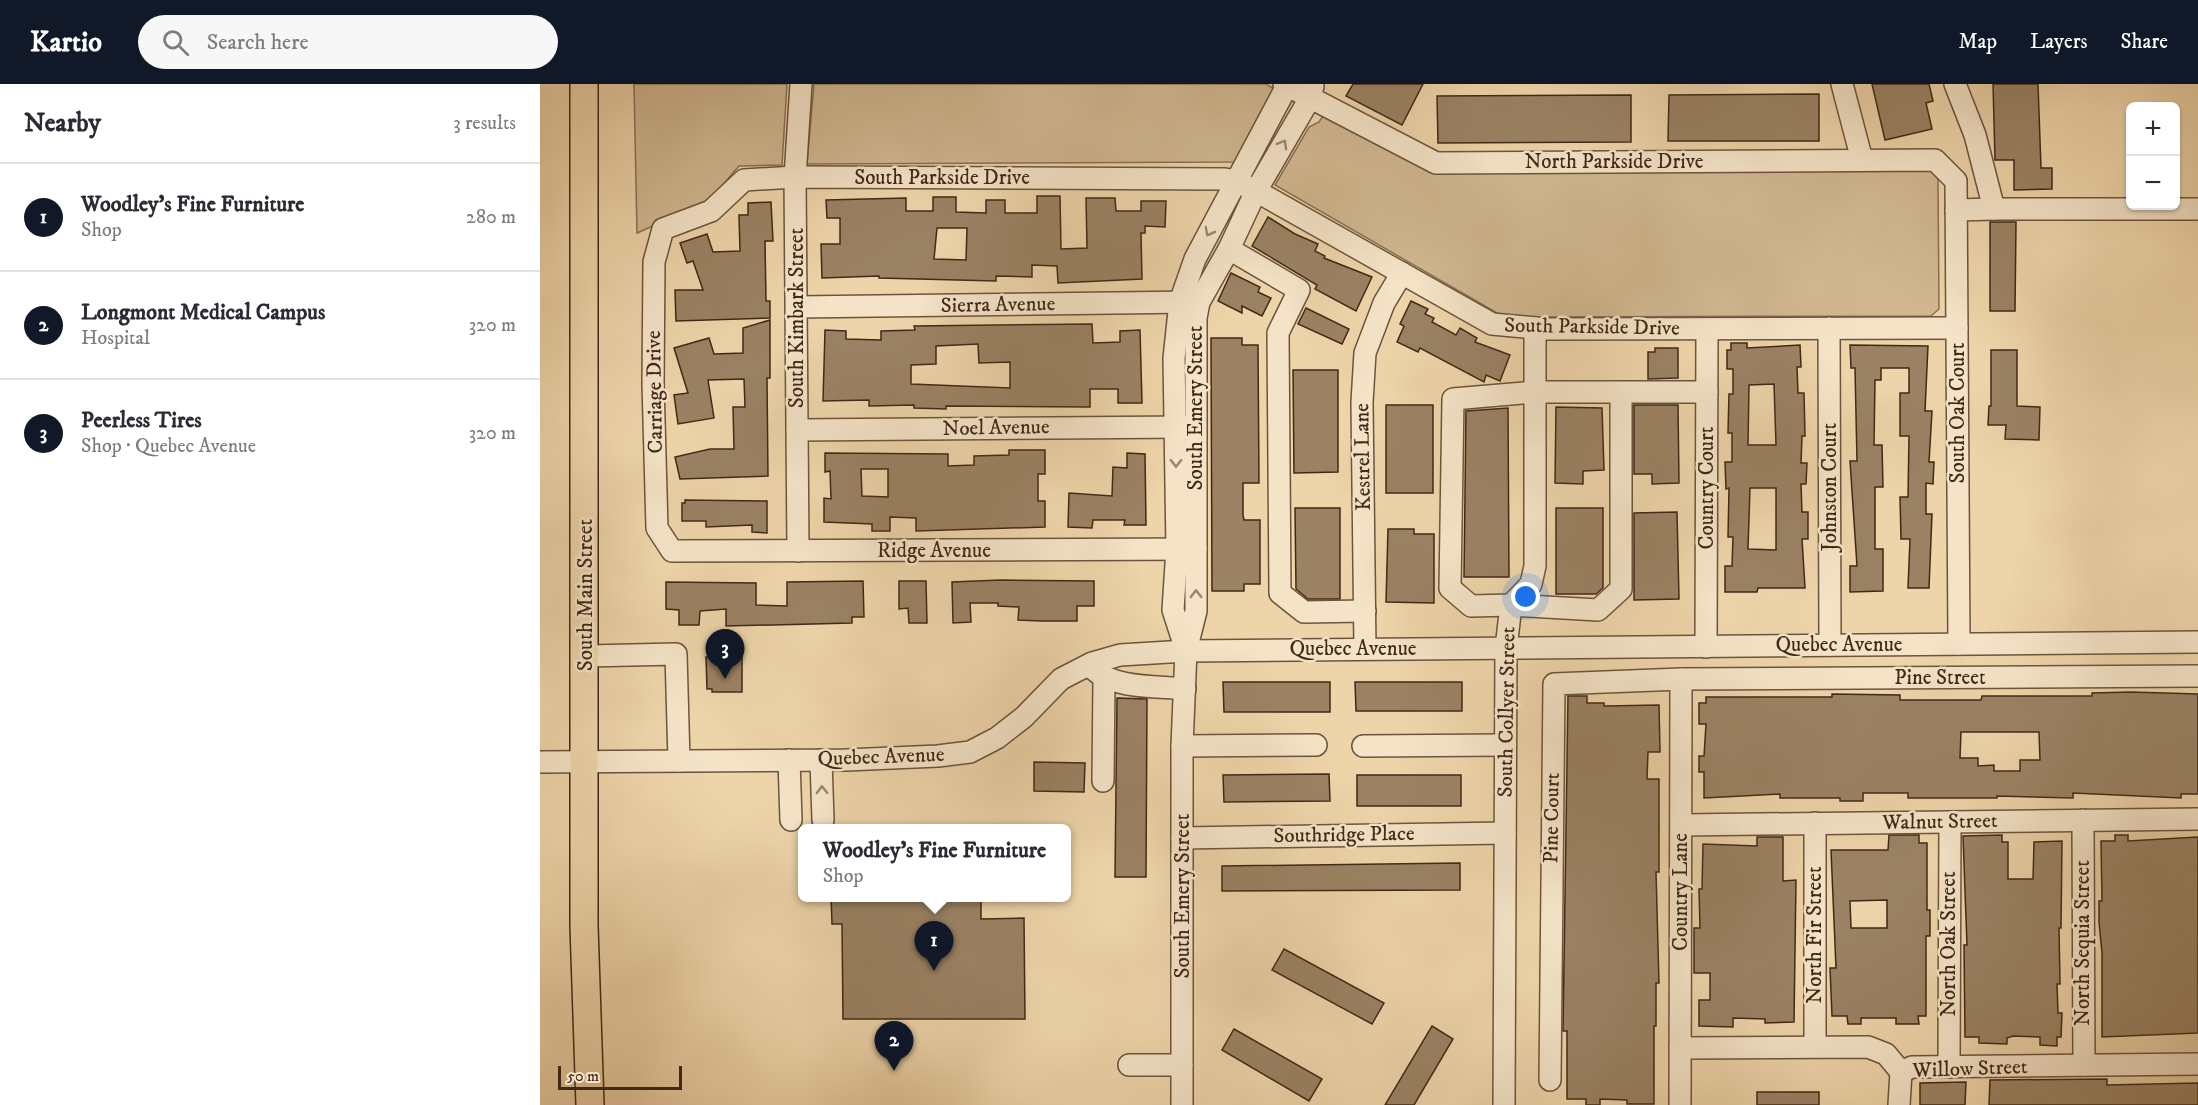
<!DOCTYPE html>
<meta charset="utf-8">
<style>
body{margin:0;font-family:"IM FELL DW Pica",serif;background:#f7f7f7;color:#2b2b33}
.controls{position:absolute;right:18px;top:18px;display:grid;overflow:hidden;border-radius:9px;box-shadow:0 2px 4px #0004}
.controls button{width:54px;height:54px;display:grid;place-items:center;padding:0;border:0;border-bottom:2px solid #e1e1e2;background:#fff;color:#2b2b33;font:30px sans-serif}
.scale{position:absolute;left:18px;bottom:15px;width:124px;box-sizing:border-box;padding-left:6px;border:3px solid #402917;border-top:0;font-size:16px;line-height:21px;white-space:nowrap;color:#402917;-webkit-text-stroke:4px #f4e3c7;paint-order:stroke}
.you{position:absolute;left:986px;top:513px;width:21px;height:21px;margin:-15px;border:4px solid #fff;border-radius:50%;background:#1a73e8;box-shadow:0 0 0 9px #1a73e833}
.badge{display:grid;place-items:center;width:39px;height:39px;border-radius:50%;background:#111827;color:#fff;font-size:20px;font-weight:700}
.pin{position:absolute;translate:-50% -50px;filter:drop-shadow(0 2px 3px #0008)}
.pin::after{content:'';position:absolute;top:32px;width:21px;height:18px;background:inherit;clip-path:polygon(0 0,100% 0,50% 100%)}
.popup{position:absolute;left:258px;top:740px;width:273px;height:78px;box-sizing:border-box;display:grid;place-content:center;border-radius:9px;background:#fff;filter:drop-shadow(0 2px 4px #0005);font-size:20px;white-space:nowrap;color:#7c7c81}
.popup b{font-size:22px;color:#2b2b33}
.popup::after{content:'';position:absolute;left:50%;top:100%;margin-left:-12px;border:12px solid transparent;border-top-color:#fff}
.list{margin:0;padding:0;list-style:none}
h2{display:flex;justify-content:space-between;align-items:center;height:78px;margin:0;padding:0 24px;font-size:26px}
h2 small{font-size:20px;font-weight:400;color:#7c7c81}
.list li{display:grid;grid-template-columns:39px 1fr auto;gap:18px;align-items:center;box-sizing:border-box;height:108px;padding:0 24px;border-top:2px solid #e1e1e2}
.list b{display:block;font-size:22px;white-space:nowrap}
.list p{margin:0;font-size:20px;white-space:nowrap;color:#7c7c81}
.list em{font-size:20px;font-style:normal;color:#7c7c81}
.icon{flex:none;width:33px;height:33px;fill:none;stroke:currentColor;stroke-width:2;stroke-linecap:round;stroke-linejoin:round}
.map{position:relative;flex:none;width:1658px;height:1021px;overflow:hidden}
header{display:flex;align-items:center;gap:36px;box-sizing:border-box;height:84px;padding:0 30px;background:#111827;color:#fff}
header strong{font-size:28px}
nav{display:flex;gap:33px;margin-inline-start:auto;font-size:21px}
.search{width:420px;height:54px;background:#f7f7f7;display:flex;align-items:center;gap:15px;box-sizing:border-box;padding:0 21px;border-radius:33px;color:#7c7c81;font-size:22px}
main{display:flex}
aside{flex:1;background:#fff}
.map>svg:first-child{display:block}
.green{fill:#d0b790;stroke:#887054;stroke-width:1.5}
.building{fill:#9a8263;stroke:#402917;stroke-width:1.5;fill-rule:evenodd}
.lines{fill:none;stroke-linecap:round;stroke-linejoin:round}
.minor-casing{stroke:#6c543c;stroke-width:24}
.major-casing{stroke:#402917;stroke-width:30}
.minor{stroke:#f4e3c7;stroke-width:21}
.major{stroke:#eed4a9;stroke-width:27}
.oneway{stroke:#9a866f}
.labels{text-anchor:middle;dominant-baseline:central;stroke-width:5;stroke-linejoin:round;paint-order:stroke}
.street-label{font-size:21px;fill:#402917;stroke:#f4e3c7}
</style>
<header>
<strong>Kartio</strong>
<div class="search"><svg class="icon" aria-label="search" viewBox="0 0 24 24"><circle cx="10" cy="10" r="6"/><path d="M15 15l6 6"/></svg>Search here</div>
<nav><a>Map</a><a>Layers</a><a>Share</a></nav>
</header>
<main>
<aside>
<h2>Nearby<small>3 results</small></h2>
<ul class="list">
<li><span class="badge">1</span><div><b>Woodley's Fine Furniture</b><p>Shop</p></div><em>280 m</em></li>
<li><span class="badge">2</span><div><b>Longmont Medical Campus</b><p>Hospital</p></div><em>320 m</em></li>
<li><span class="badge">3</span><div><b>Peerless Tires</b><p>Shop · Quebec Avenue</p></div><em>320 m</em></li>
</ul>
</aside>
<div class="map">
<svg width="1658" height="1021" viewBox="0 0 1658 1021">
<rect width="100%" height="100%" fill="#eed4a9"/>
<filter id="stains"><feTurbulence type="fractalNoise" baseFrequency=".00333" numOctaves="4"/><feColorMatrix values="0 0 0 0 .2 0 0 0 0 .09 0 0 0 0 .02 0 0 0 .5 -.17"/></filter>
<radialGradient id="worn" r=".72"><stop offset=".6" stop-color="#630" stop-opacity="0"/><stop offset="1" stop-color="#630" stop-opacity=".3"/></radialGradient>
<!-- green -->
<g class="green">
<path d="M94 0H247L242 81 199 82 169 117 97 149Z"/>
<path d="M274 0H726L736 6 695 78 267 80Z"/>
<path d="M785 29 877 79 1386 83 1395 87 1398 95 1399 225 1391 232 964 233 735 101 769 43 779 38Z"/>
</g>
<!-- building -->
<g class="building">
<path d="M813 0H883L862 41 806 12Z"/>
<path d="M1332 0H1389L1393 17 1386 19 1392 45 1345 56Z"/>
<path d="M1453 0H1498L1501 84H1512V105L1474 106V76H1455Z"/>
<path d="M1279 10V57H1128L1129 11Z"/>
<path d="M1091 11V58L898 59 897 12Z"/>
<path d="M497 112H520L521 165 547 164 546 114H575L576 127H601V117H626L625 143 605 142V149H601L602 195 518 199 517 182 492 181V193L456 192V197L339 194V192L282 194 281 160H300V134H287L286 116 366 114V127H393V113H416V128L446 129V116H465V129H497ZM397 144H427L426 176 394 175Z"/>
<path d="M231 118 233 157H225L226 217H230V234L136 237 135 206H163L153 177 147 179 140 159 167 150 173 168 200 167 199 131H208V119Z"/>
<path d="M728 133 755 150 778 160 775 167 785 172 784 174 832 193 816 227 775 205 777 201 712 162Z"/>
<path d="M1450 138H1476L1475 227H1450Z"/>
<path d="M691 189 720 203 718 208 731 214 722 232 702 222V229L678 217Z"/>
<path d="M871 217 888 225 885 230 894 234 892 238 916 251 920 244 937 254 935 258 970 271 960 297 946 291 944 298 880 264 878 268 857 258 864 242 860 240Z"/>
<path d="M766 224 809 245 802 260 758 240Z"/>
<path d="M230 236V294H227L228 392 140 395 135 373 170 365H194L193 323H205L204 295 168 296 174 334 138 340 134 311 148 309 134 264 169 254 174 270 203 269V244Z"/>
<path d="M552 240 553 259 580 258V247L600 246 602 319H578V305H550V323L406 322V325L374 324V321L329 322V316L283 317 285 246 306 247V255L341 256V247L375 246 374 242ZM438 260 439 279 470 278V304L371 300V281L396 280V262Z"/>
<path d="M671 254H702V261H718L719 399H703V431L704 436H720V500H704V507H672Z"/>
<path d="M1191 259H1207V264L1260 261 1261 283H1257L1258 309H1264L1265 352H1262L1261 379H1267L1266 400H1261L1262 428H1268V455H1262L1265 504H1218L1217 508H1185V482H1192L1193 453H1188L1189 404 1186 405 1185 378H1192V349H1188L1189 310H1193V285H1187V266H1191ZM1234 300 1236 361H1208L1209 301ZM1210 404H1236V466L1208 465Z"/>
<path d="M1310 261 1388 262 1385 327H1392L1389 378H1394L1393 400 1386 399V430H1392L1389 504H1368L1370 455H1361L1360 413H1368L1369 352H1360V309H1369V284H1341V296H1335L1334 361H1342L1343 403H1335V465H1343V507L1310 508V482H1317L1310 377H1317L1315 284H1311Z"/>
<path d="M1115 264H1138V294L1108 295V268H1115Z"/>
<path d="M1451 266H1477V322L1500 323 1499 356 1465 355 1466 341H1448L1449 322H1451Z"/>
<path d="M753 286H798V388L754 389Z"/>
<rect x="846" y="321" width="47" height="88"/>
<path d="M1094 321H1138L1139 399 1112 400V390H1094Z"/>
<path d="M1016 323 1062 324 1064 386 1043 387V400L1015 399Z"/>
<path d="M968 324 969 493H924L926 327Z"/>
<path d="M469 366H505V390H498V417H505V443L376 447V434L350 433V447H332V440L284 438V414L291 415 290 387 285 388V369L408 370V382L434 381V372L469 371ZM321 385H348V413L322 412Z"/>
<path d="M587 369 605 370 606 441H584L585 436H553L552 444 528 443 529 409 572 412 573 383 587 384Z"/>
<path d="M145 416 227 417V449L212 448V441L166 443V437H142V419H145Z"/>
<path d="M755 424H800V515H768L756 505Z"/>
<path d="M1016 424H1063V504L1056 510H1016Z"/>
<path d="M1137 428 1139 515 1094 516V429Z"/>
<path d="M848 445H874V450H894V519L846 518Z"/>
<path d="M460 496 554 497V522H537V537H501L478 536 479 523 458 522V519H430L431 538 413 539 412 498Z"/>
<path d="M323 497 324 533H312V539L186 542V525L160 527 159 541H139V526L126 525V498L216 499V521L247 522V498Z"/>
<path d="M359 497H386L387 539H369L368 524 359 525Z"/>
<path d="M171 569H202V608H172V605H167L166 573H171Z"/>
<path d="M683 598H790V628H684Z"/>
<path d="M815 598H922V627H816Z"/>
<path d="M1591 608 1658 610V710H1641V714L1533 709V714L1457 712V714H1368V709H1323V717H1300V714H1240V710L1164 714V688H1159V672H1164L1166 640H1159V619H1166V613H1292V610L1360 611V616H1441L1442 612H1552V609ZM1421 648H1499L1500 676H1480V687H1454V681L1438 682V674H1420Z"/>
<path d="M1028 612H1047V619H1064V622L1119 621 1120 668H1108L1107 695H1119V788H1116L1119 899H1116V942H1114V1020H1087V1016L1060 1015V1021H1046V1015H1027V947H1023Z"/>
<path d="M577 614 607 615 606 793H575Z"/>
<path d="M494 678 545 679 544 708 494 707Z"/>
<path d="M789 690 790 717 684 718 683 691Z"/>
<rect x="817" y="691" width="104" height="31"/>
<path d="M1349 751H1379V759H1387V826H1390V852H1386V932H1378L1379 940H1356V934H1321V940H1308L1307 932H1292L1290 884H1296L1291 766H1348ZM1347 816V844H1311L1310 817Z"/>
<path d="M1462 751V758H1468V795H1493L1494 758 1522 757 1521 844H1519L1520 900H1517L1518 929H1522L1521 953H1517V962L1500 961V953L1473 952 1467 954V960L1439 959V953H1425L1424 861H1427L1423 752Z"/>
<path d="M1575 751H1588V757L1658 753V949L1562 953V869L1559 838V817H1562L1561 757H1575Z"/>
<path d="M1217 753H1243V797L1256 796 1254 938 1225 939V935L1193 934V943L1159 942V916H1170V889H1154V844H1160L1159 805H1162L1163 760 1217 762Z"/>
<path d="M920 779V806L682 807V782Z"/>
<path d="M291 813H441V835L484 834 485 935H303L302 840H292Z"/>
<path d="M744 865 844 919 832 940 732 886Z"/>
<path d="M892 942 913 955 874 1021H845Z"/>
<path d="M694 945 782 995 769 1017 682 966Z"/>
<path d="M1567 995V1001L1658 999V1021H1449L1450 996Z"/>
<path d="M1426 998 1425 1021H1380V999Z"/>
<rect x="1217" y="1008" width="62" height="13"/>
</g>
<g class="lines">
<!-- minor casing -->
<g class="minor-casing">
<g id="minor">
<path d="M744 0 896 79 1395 76 1416 97 1419 560"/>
<path d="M1302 0 1322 76"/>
<path d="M1415 0 1435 51 1454 125H1658"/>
<path d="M1416 126 1454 125"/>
<path d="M689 165 759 206 738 249 740 509 764 528 825 527"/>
<path d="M257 223 652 218"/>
<path d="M1289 244 1290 561"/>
<path d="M1081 310V505L1058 526 971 521 931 522 910 504 913 315 995 308H1167"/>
<path d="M257 346 649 343"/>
<path d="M656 465 132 467 117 444 113 300 114 178 123 145 171 127 204 96 255 93 685 95 696 97 716 107 952 240 1007 245 1417 244"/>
<path d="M258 467 255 93 261 0"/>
<path d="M1166 563 1167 245"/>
<path d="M825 565 822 318 825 269 844 219 862 189"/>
<path d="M646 566 633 526 637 465 634 274 640 218 655 175 748 0"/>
<path d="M46 572 136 570 139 677"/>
<path d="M553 585C575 605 617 602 645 605"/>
<path d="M642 662 776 661"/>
<path d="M823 662 965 661"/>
<path d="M249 676 251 736"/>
<path d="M281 676 283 736"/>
<path d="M0 678 306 676 398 672 430 668 457 654 484 633 521 595 552 579 580 571 646 567 1658 558"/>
<path d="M563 697 564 593"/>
<path d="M1543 736 1544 981"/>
<path d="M1275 739V963"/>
<path d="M1142 741 1658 735"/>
<path d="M642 754 965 749"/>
<path d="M1140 964 1328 963 1346 970 1361 988"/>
<path d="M589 981H642"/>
<path d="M1409 983 1410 738"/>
<path d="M1361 988 1372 983 1658 980"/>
<path d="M1010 996 1014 600 1141 595 1658 592"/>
<path d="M642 1021V662L646 567 656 527V234L659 218 689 165 716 107 770 14 773 2"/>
<path d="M964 1021 966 564 971 521 991 500 995 482V244"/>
<path d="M1140 1021 1141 595"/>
<path d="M1359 1021 1361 988"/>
</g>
</g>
<!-- major casing -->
<g class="major-casing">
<path id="major" d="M44 0V842L50 1021"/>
</g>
<!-- minor -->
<use href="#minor" class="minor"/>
<!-- major -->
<use href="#major" class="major"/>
</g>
<!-- one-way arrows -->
<defs><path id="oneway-chevron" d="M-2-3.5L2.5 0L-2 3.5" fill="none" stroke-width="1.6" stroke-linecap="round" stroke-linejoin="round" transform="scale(1.5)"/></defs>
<g class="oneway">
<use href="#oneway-chevron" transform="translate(743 60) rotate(-60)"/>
<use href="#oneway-chevron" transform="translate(669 148) rotate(118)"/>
<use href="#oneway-chevron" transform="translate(636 379) rotate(90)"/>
<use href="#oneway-chevron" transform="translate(656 510) rotate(-91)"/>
<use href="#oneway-chevron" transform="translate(282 706) rotate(-91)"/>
</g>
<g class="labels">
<!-- street labels -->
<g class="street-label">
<text x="1074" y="78">North Parkside Drive</text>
<text x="402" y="94">South Parkside Drive</text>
<text transform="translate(458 221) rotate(-1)">Sierra Avenue</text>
<text transform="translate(257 234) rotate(-90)">South Kimbark Street</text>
<text transform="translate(1052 243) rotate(1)">South Parkside Drive</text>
<text transform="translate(115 308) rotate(-91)">Carriage Drive</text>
<text transform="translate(656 324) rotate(-90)">South Emery Street</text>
<text transform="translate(1418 329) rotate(-90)">South Oak Court</text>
<text transform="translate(456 344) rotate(-1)">Noel Avenue</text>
<text transform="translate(823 373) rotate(-91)">Kestrel Lane</text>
<text transform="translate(1290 403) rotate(-90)">Johnston Court</text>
<text transform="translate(1167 404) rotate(-90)">Country Court</text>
<text x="394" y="467">Ridge Avenue</text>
<text transform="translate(46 511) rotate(-90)">South Main Street</text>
<text x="1299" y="561">Quebec Avenue</text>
<text x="813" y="565">Quebec Avenue</text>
<text x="1400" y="594">Pine Street</text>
<text transform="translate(967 628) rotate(-89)">South Collyer Street</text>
<text transform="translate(341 673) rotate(-2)">Quebec Avenue</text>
<text transform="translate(1012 734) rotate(-89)">Pine Court</text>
<text transform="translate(1400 738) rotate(-1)">Walnut Street</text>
<text transform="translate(804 751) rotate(-1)">Southridge Place</text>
<text transform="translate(1141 808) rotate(-90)">Country Lane</text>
<text transform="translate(643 812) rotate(-90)">South Emery Street</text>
<text transform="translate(1275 851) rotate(-90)">North Fir Street</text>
<text transform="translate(1543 859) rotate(-90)">North Sequia Street</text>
<text transform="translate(1409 860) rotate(-90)">North Oak Street</text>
<text transform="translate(1430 985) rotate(-2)">Willow Street</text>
</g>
</g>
<rect width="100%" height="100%" filter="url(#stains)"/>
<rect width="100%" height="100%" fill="url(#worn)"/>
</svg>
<div class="controls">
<button>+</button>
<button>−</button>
</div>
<div class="scale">50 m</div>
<div class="you"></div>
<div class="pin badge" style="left:394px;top:887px">1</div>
<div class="popup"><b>Woodley's Fine Furniture</b>Shop</div>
<div class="pin badge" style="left:354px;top:987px">2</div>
<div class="pin badge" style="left:185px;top:595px">3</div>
</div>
</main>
